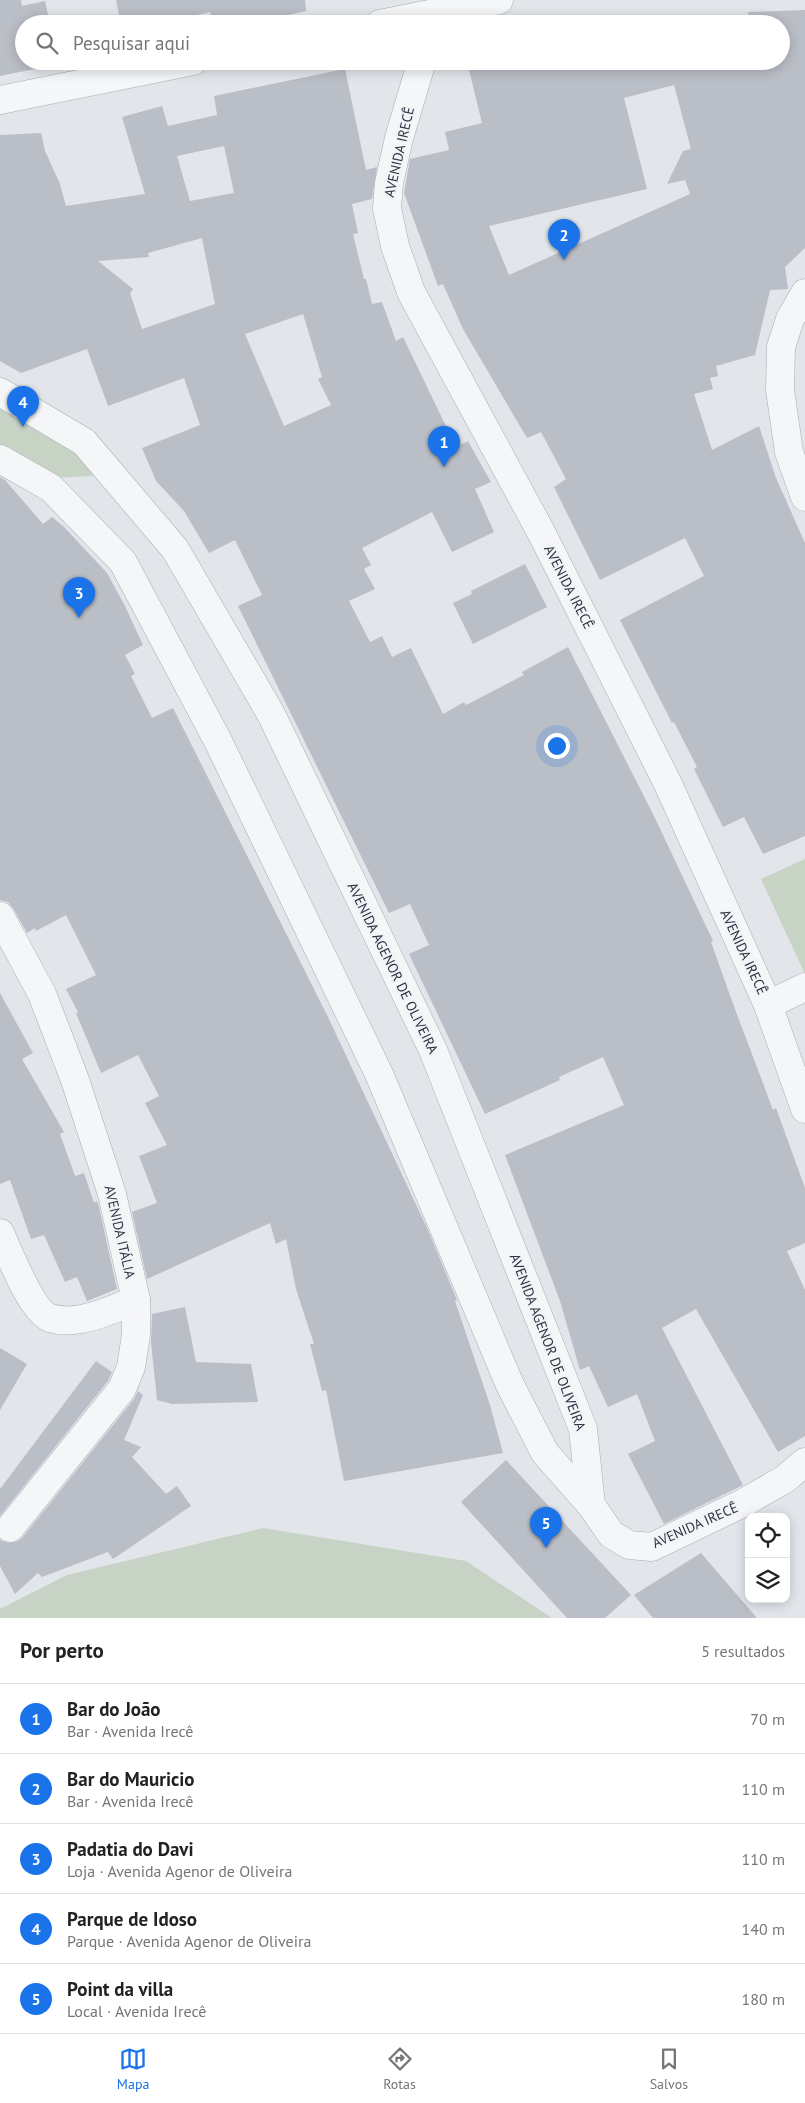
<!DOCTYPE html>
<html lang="pt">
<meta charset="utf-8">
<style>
body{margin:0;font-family:"PT Sans",sans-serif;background:#f2f2f2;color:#222}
.controls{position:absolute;right:15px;bottom:15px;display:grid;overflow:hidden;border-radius:10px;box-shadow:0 2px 12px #0003}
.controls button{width:45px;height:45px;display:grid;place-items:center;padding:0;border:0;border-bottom:1px solid #e0e0e0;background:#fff;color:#222;font:25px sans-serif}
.you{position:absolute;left:556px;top:745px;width:18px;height:18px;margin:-12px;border:4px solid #fff;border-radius:50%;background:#1a73e8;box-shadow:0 0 0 8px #1a73e833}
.badge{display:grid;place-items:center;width:32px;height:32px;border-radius:50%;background:#1a73e8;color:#fff;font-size:16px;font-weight:700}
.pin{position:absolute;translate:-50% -41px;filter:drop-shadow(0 1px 2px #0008)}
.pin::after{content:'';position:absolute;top:26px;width:18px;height:15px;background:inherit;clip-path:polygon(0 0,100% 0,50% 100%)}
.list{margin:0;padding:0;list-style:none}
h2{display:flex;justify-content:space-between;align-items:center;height:65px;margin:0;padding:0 20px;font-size:21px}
h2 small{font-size:16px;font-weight:400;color:#767676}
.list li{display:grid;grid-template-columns:32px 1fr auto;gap:15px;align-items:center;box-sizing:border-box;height:70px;padding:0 20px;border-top:1px solid #e0e0e0}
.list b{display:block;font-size:19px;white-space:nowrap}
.list p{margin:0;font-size:16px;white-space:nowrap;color:#767676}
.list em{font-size:16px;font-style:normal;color:#767676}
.icon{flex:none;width:28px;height:28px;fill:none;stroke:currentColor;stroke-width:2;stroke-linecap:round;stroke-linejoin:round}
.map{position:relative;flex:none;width:805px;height:1618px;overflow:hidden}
.search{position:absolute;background:#fff;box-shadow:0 2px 12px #0003;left:15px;right:15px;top:15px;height:55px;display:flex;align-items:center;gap:12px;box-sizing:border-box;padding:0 18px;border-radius:28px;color:#767676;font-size:19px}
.sheet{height:415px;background:#fff}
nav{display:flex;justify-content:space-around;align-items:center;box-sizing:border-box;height:70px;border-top:1px solid #e0e0e0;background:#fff;font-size:14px;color:#767676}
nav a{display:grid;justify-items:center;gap:2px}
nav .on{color:#1a73e8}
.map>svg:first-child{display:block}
.green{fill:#c7d3c4}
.building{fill:#babec6;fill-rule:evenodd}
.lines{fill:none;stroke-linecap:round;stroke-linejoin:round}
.minor-casing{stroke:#a7acb4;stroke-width:29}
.minor{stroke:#f5f6f8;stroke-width:28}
.labels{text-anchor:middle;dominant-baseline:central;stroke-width:4.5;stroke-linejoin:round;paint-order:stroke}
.street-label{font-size:14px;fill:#2b3241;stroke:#f2f4f7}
</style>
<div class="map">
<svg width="805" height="1618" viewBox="0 0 805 1618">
<rect width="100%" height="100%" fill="#e2e5ea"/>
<!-- green -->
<g class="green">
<path d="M0 394 109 471 90 476 35 479 0 460Z"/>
<path d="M805 859V974L761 879Z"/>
<path d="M263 1528 466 1561 552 1618H0V1609L67 1575Z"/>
</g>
<!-- building -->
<g class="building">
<path d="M0 0H21L22 6 45 1 50 24H24V61H59V64L0 76Z"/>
<path d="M116 0H305L306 11 260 21V24H212L210 12 159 24H121Z"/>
<path d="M805 10V248L785 267 788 289 770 290 755 355 716 366 718 376 710 378 713 389 694 394 712 450 759 426 776 478 805 543V836L763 854 744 817 723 827 694 769 697 767 674 722 672 723 620 620 704 576 685 538 600 580 554 487 566 479 541 432 527 438 463 329 443 284 438 286 404 193 410 159 449 150 445 132 482 123 468 66 488 61H781V24H750L748 12ZM674 85 691 149 683 151 667 184 685 180 690 194 509 275 489 226 647 189 624 98Z"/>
<path d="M345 69 366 170 377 167 372 199 352 204 358 233 353 234 364 279H366L372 304 382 302 396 341 403 337 456 447 468 441 491 482 475 489 494 532 452 552 432 512 362 548 371 565 364 569 375 589 349 601 370 642 382 636 392 657 411 648 443 714 464 702 466 705 524 675 522 672 568 647 654 816 713 941 711 942 732 1001 773 1110 776 1108 805 1188V1243L787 1251 805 1290V1436L778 1452 696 1309 662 1328 743 1485 664 1524 628 1454 655 1441 637 1394 608 1407 589 1366 580 1370 560 1301 505 1155 624 1105 603 1057 559 1077 560 1080 485 1114 409 954 429 945 410 904 389 913 238 606 262 595 235 540 209 553 184 511 156 481 142 448 200 425 184 378 108 406 87 349 21 373 0 361V135L41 133 45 151 60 184 66 206 145 194 122 117 162 106 168 126 217 115 214 96ZM224 146 234 193 190 201 177 156ZM202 238 215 304 142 329 130 293 133 289 98 261 149 257 148 253ZM303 314 322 377 318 379 331 405 284 426 245 334Z"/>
<path d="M0 477 5 480 43 524 52 517 64 527 107 573 125 606 143 645 125 655 135 674 131 676 152 718 173 708 328 1017 428 1230 457 1300 455 1301 490 1405 503 1453 344 1481 326 1390 322 1391 310 1344H314L296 1289 286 1239 276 1244 270 1223 147 1279 132 1212 157 1203 139 1156 167 1145 145 1103 159 1096 138 1055 101 1073 76 1013 78 1012 66 989 96 975 66 915 36 931 35 928 27 933 13 908 8 902 0 900Z"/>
<path d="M525 564 547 607 473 644 453 603 472 594 471 591Z"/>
<path d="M0 993 33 1053 22 1059 64 1132 60 1134 75 1176 84 1173 94 1203 97 1201 99 1207 117 1289 87 1301 77 1277 65 1282 44 1235 31 1239 10 1180 0 1184Z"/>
<path d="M185 1307 196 1362 251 1364 258 1402 172 1404 157 1400 151 1342 152 1314Z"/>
<path d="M0 1348 27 1364 0 1410Z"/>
<path d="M96 1361 112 1372 108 1381 0 1516V1489Z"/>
<path d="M138 1391 143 1395 124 1440 141 1447 132 1457 166 1494 177 1486 191 1506 113 1559 108 1552 42 1577 38 1573 15 1594 0 1566V1540L8 1543 16 1542 22 1538 134 1399Z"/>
<path d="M506 1460 631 1595 605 1618H567L461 1502Z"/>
<path d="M701 1553 757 1618H653L634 1595Z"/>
</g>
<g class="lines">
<!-- minor casing -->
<g class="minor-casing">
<g id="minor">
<path d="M380 24 499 0"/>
<path d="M422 61 399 138 389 183 387 208 395 246 411 292 541 532 668 784 768 1005 805 1109"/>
<path d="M0 100 193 61"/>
<path d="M805 293 790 319 781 347 780 390 789 452 805 497"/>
<path d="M0 392 84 442 175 549 271 714 433 1050 583 1429 591 1505"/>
<path d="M0 459 51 488 123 562 218 741 379 1074 510 1385 545 1453 591 1505 611 1534 629 1545 652 1547 745 1502 785 1479 805 1462"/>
<path d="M0 916 42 994 75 1080 112 1194 136 1300V1335L131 1367 122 1389 10 1528"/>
<path d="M768 1005 805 987"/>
<path d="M0 1233C9 1252 31 1311 50 1318 60 1321 71 1321 81 1319 100 1316 118 1307 136 1300"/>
</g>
</g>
<!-- minor -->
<use href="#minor" class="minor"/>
</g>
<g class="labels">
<!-- street labels -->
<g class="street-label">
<text transform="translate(399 152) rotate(-77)">AVENIDA IRECÊ</text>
<text transform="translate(569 587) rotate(63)">AVENIDA IRECÊ</text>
<text transform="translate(744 952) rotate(65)">AVENIDA IRECÊ</text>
<text transform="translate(393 968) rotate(64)">AVENIDA AGENOR DE OLIVEIRA</text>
<text transform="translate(120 1232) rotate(77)">AVENIDA ITÁLIA</text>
<text transform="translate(548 1342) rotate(69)">AVENIDA AGENOR DE OLIVEIRA</text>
<text transform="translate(695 1525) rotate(-24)">AVENIDA IRECÊ</text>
</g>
</g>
</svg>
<div class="controls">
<button><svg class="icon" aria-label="locate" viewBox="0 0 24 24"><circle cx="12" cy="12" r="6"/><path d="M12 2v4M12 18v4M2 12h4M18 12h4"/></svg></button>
<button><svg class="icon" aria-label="layers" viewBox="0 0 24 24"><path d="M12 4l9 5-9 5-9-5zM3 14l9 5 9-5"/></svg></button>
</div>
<div class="you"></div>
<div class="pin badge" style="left:444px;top:467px">1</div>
<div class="pin badge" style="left:564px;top:260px">2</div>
<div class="pin badge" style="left:79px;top:618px">3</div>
<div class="pin badge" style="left:23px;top:427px">4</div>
<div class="pin badge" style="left:546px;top:1548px">5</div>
<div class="search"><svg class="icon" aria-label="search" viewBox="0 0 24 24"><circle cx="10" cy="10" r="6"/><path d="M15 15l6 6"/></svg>Pesquisar aqui</div>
</div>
<section class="sheet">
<h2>Por perto<small>5 resultados</small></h2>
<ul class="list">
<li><span class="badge">1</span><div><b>Bar do João</b><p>Bar · Avenida Irecê</p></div><em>70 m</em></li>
<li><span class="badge">2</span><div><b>Bar do Mauricio</b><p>Bar · Avenida Irecê</p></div><em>110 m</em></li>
<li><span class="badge">3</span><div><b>Padatia do Davi</b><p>Loja · Avenida Agenor de Oliveira</p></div><em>110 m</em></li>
<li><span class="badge">4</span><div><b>Parque de Idoso</b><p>Parque · Avenida Agenor de Oliveira</p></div><em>140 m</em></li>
<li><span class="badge">5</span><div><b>Point da villa</b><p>Local · Avenida Irecê</p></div><em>180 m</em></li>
</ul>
</section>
<nav>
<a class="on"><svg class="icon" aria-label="map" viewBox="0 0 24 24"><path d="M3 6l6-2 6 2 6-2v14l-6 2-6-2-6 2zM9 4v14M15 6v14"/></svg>Mapa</a>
<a><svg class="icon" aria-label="directions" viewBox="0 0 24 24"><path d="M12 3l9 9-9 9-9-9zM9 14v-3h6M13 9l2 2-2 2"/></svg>Rotas</a>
<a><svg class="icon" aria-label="saved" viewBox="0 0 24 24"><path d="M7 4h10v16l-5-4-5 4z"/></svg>Salvos</a>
</nav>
